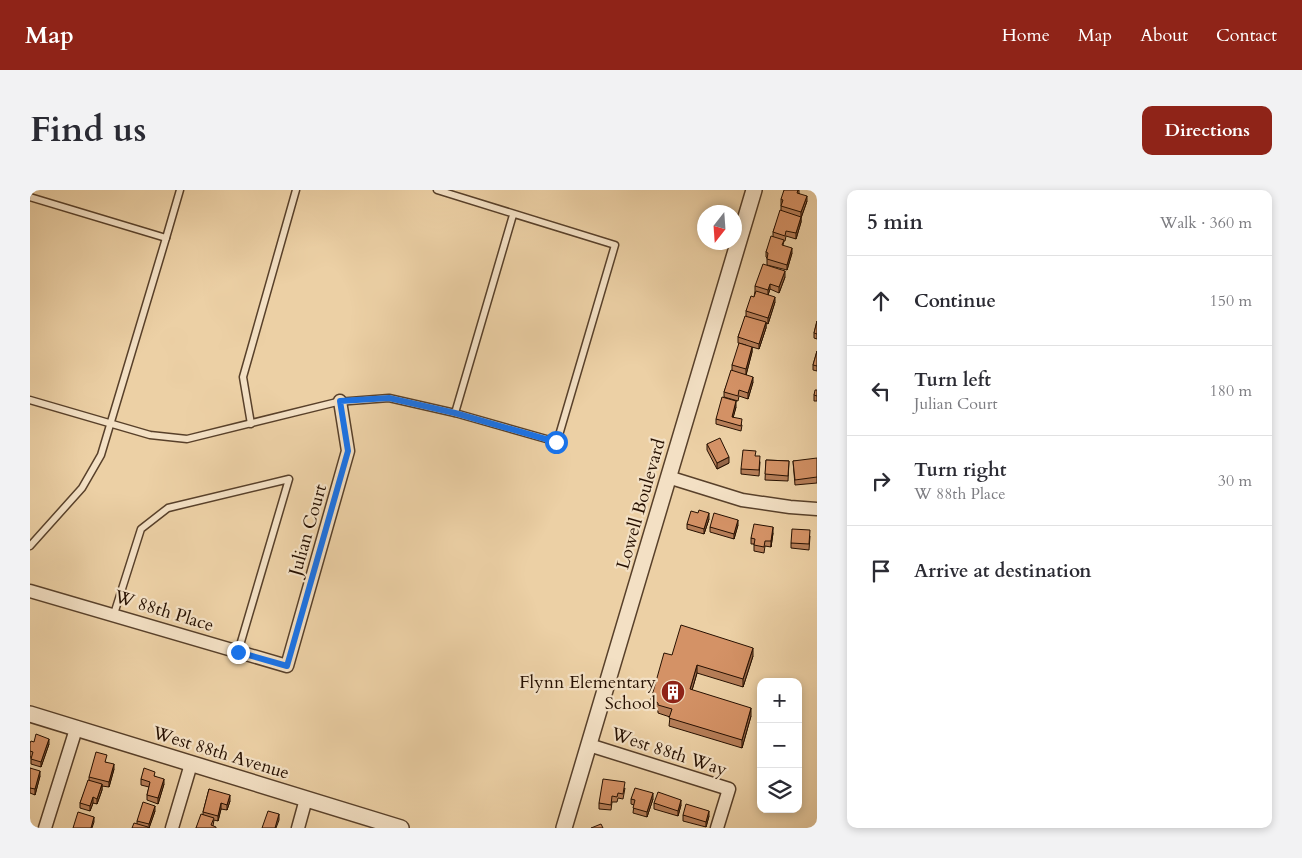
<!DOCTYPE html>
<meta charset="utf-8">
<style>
body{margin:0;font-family:Cardo,serif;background:#f2f2f3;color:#2b2b33}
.controls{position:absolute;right:15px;bottom:15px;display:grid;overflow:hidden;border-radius:10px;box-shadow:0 2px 8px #0003}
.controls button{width:45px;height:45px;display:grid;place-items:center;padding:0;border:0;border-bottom:1px solid #e1e1e2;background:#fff;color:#2b2b33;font:25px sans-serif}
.compass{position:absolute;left:667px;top:15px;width:45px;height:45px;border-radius:50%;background:#fff;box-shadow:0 2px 8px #0003;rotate:197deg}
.stop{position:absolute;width:15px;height:15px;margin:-11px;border:4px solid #1a73e8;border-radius:50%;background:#fff}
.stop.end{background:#1a73e8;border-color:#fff;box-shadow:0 1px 5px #0008}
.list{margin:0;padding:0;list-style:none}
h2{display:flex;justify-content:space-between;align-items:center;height:65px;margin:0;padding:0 20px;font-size:21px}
h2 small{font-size:16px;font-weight:400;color:#7c7c81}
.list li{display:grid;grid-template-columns:32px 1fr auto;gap:15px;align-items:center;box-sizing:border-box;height:90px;padding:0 20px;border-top:1px solid #e1e1e2}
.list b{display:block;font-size:19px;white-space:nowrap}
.list p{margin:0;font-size:16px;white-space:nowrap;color:#7c7c81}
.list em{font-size:16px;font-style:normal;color:#7c7c81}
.icon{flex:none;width:28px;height:28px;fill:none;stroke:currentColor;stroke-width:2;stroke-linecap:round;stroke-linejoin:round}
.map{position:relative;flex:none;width:787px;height:638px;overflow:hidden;border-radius:10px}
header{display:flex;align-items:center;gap:30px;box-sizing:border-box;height:70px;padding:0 25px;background:#8f2418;color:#fff}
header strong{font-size:24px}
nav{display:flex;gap:28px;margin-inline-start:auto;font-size:18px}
.intro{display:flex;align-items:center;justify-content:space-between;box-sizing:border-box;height:120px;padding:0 30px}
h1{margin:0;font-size:35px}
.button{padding:12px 22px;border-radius:10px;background:#8f2418;color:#fff;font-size:18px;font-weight:700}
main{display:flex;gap:30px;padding:0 30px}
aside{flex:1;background:#fff;border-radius:10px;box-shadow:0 2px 8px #0003}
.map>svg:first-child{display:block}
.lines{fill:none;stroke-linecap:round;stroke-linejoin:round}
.service-casing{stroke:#58402a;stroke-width:9}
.minor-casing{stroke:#58402a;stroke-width:15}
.tertiary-casing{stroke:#58402a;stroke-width:18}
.service{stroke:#f3e0c4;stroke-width:6}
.minor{stroke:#f3e0c4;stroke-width:12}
.tertiary{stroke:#f3e0c4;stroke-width:15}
.wall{fill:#b67e58;stroke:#261001}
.shaded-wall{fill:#946647;stroke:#261001}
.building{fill:#d49266;stroke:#261001}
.route{stroke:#1a73e8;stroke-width:6}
.labels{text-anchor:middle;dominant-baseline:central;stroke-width:4.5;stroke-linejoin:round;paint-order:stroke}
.street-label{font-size:18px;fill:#261001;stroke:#f3e0c4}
.poi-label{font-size:18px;fill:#261001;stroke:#f3e0c4;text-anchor:end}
</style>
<header>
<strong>Map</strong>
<nav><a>Home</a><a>Map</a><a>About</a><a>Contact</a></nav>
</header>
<div class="intro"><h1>Find us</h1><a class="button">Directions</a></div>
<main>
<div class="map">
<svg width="787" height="638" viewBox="0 0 787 638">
<rect width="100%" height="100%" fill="#ecd0a5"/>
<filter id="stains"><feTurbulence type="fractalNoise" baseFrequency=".004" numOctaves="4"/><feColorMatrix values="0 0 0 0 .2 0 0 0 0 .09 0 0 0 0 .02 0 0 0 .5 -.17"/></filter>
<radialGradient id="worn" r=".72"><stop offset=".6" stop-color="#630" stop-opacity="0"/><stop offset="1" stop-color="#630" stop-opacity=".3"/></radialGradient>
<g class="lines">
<!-- service casing -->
<g class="service-casing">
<g id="service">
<path d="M407 0 585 55 527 252 425 223 483 25"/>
<path d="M0 7 136 48 150 0"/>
<path d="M0 210 120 245 157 249 307 212 359 208 425 223"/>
<path d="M221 234 213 187 266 0"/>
<path d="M0 356 52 298 71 265 136 48"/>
<path d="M84 424 111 339 138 318 259 289 208 462"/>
</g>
</g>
<!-- minor casing -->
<g class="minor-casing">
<g id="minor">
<path d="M638 287 712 310 760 317 787 319"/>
<path d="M0 401 257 476 318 261 310 211"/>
<path d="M559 555 699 599 687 638"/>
<path d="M15 638 46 539"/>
<path d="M142 638 161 574"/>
<path d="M268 638 276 609"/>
</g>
</g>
<!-- tertiary casing -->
<g class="tertiary-casing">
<g id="tertiary">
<path d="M0 524 371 638"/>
<path d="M534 638 724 0"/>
</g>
</g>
<!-- service -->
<use href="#service" class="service"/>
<!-- minor -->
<use href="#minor" class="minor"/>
<!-- tertiary -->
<use href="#tertiary" class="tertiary"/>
</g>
<!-- wall -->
<g class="wall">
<path d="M769 0V3L777 11 771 28V32L766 49 756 46 755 51H754L753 55 762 63 757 80 737 75V68L736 67V62L743 47V42L751 21V9Z"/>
<path d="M755 87 749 103 740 99 738 105 745 112 738 134 736 133V138L729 159 722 157V162L716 185 723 192 718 209 709 206 708 211 694 207V202L702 180V175L716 155 708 153V147L716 126V121L724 107 725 101V96Z"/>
<path d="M787 131V149L784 148V143Z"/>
<path d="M787 161V181L783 180V175Z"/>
<path d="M787 200V211H784V205Z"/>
<path d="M706 217 703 227 712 235 711 241 686 234V229Z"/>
<path d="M677 254 699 273 687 279 677 260Z"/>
<path d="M726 266 730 272 729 286 711 284V279Z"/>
<path d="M736 270 759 271 758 291 735 290Z"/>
<path d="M763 271H787V293L765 295Z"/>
<path d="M679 329 674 344 657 339V334Z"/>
<path d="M708 335 704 349 680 342V337Z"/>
<path d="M743 343 741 357 735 356 734 363 724 361V354H721V348Z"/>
<path d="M780 346 779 360 761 358V353Z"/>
<path d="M642 465 723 466 713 497 667 483 662 500 721 526 712 558 639 536 640 527 628 523V521L621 517V509Z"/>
<path d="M0 553 19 554 11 577 1 574V567H0Z"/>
<path d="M76 572 84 579 79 597 72 596V600L67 614 63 613 60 621 50 618V613L59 590V587Z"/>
<path d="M0 578 10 586 5 605 0 603Z"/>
<path d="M125 586 134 594 128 614 117 610V605L119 597 111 595V589Z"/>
<path d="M595 598 593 609 588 608 587 612H582L581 620 569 619V613Z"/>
<path d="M179 599 200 611 197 620 191 619 188 631 184 630 183 636 166 638 173 625V622Z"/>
<path d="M601 609H623L617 627 603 623 604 615 601 614Z"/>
<path d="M624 613 651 615 648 626 624 619Z"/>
<path d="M125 621 119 638H102L107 634V631Z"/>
<path d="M653 625 679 626 676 637 653 631Z"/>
</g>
<!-- shaded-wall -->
<g class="shaded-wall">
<path d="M777 6V11L771 28V32L766 49V43L771 27V22Z"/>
<path d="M762 58V63L757 80V75Z"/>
<path d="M755 81V87L749 103V97Z"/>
<path d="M740 94V99L738 105V100Z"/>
<path d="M745 107V112L738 134V128Z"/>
<path d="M736 132V138L729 159V154Z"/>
<path d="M722 157V162L716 185V179Z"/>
<path d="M723 187V192L718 209V203Z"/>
<path d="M706 211V217L702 232V227Z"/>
<path d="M699 267V273L687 279V273Z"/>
<path d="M679 323V329L674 344V339Z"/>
<path d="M708 330V335L704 349V344Z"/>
<path d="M743 337V343L741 357V351Z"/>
<path d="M723 458V466L713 497V489Z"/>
<path d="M667 475V483L660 507V499Z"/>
<path d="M721 518V526L712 558V550Z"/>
<path d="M19 549V554L11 577V572Z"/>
<path d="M84 574V579L79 597V592Z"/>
<path d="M10 581V586L5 605V599Z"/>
<path d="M134 589V594L128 614V608Z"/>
<path d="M72 594V600L67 614V609Z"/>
<path d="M623 603V609L617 627V622Z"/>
<path d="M200 605V611L197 620V615Z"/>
<path d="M63 607V613L60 621V616Z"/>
<path d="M651 610V615L648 626V621Z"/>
<path d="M191 613V619L188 631V626Z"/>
<path d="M125 616V621L119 638V634Z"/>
<path d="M679 621V626L676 637V632Z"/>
<path d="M249 624V630L246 638H245Z"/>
<path d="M64 627V632L62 638H61Z"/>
</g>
<!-- building -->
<g class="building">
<path d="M754 0H768L767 3 777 6 771 22 751 16 753 10 751 9Z"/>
<path d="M750 20 771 27 766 43 756 41 755 46 743 42Z"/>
<path d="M741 46 754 50 752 55 762 58 757 75 737 69 738 63 736 62Z"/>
<path d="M733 74 755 81 749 97 740 94 738 100 725 96Z"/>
<path d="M726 101 745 107 738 128 716 121 721 106 724 107Z"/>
<path d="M715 126 736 132 729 154 708 147Z"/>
<path d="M787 131V144L784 143Z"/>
<path d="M709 153 722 157 716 179 702 175Z"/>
<path d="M787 161V176L783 175Z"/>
<path d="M701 180 723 187 718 203 709 200 708 206 694 202Z"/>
<path d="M785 200H787V206L784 205Z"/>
<path d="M692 207 706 211 702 227 712 229 711 236 686 229Z"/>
<path d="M690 248 699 267 687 273 677 254Z"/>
<path d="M713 260 726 261 725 266H730L729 280 711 279Z"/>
<path d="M787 268V287L765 290 763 271Z"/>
<path d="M736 270 759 271 758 286 735 284Z"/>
<path d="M669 320 679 323 674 339 657 334 661 321 668 323Z"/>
<path d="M684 323 708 330 704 344 680 337Z"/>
<path d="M724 334 743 337 741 351H735L734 357 724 355 725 349 721 348Z"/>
<path d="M762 339 780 340 779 354 761 353Z"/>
<path d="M651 435 723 458 713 489 667 475 660 499 721 518 712 550 639 528 642 519 628 515V513L621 509 634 463 642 465Z"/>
<path d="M6 544 19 549 11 572 1 569 3 562 0 561V553L1 551 4 552Z"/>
<path d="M66 562 77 565 75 572 84 574 79 592 59 587Z"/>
<path d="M0 578 10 581 5 599 0 598Z"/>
<path d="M114 578 125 582 124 586 134 589 128 608 117 605 120 592 111 589Z"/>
<path d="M573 589 595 592 593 604 588 603 587 607 582 606 581 615 569 613Z"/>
<path d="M58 590 72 594 67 609 63 607 60 616 50 613Z"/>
<path d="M605 598 623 603 617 622 603 618 605 610 601 609Z"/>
<path d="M179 599 200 605 197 615 191 613 188 626 173 622Z"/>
<path d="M628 602 651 610 648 621 624 613Z"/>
<path d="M113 612 125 616 119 634 107 631Z"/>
<path d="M656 614 679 621 676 632 653 625Z"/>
<path d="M238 621 249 624 245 638H232Z"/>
<path d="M48 622 64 627 61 638H43Z"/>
<path d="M171 624 184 628 181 635 186 637V638H166Z"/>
<path d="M104 633 118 637V638H102Z"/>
<path d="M571 634 573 638H561Z"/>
</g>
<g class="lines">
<!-- route -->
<path class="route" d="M208 462 257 476 318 261 310 211 359 208 425 223 526 252"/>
</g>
<!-- icons -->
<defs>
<g id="building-disc" transform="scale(1.25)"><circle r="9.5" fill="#8f2418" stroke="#f3e0c4"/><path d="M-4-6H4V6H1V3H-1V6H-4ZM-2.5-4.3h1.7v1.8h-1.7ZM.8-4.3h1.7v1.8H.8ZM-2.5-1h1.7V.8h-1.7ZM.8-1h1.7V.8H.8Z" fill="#fff"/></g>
</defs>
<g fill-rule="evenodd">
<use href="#building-disc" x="643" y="502"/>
</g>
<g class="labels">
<!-- street labels -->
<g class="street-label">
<text transform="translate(611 314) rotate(-74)">Lowell Boulevard</text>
<text transform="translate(278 340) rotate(-74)">Julian Court</text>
<text transform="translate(134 421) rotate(17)">W 88th Place</text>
<text transform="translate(639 562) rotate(18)">West 88th Way</text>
<text transform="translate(191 563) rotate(17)">West 88th Avenue</text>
</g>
<!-- poi labels -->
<g class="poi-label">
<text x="626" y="492">Flynn Elementary<tspan x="626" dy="21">School</tspan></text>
</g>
</g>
<rect width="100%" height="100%" filter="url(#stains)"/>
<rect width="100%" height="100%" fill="url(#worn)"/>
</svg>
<div class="controls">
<button>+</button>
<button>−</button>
<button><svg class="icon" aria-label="layers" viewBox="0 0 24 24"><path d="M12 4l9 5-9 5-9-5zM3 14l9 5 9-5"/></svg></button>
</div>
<svg class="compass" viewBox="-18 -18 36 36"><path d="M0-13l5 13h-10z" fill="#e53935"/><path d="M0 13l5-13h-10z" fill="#7c7c81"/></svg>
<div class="stop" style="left:526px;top:252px"></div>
<div class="stop end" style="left:208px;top:462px"></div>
</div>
<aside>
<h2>5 min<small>Walk · 360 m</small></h2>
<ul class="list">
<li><svg class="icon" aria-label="ahead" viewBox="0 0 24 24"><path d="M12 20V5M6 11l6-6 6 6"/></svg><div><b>Continue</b></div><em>150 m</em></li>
<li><svg class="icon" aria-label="left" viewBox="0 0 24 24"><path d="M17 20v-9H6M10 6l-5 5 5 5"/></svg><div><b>Turn left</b><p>Julian Court</p></div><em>180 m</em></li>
<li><svg class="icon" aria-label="right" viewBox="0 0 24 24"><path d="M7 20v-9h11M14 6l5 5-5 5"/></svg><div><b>Turn right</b><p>W 88th Place</p></div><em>30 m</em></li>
<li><svg class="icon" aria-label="arrive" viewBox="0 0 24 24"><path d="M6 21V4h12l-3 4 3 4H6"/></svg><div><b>Arrive at destination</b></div></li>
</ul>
</aside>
</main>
